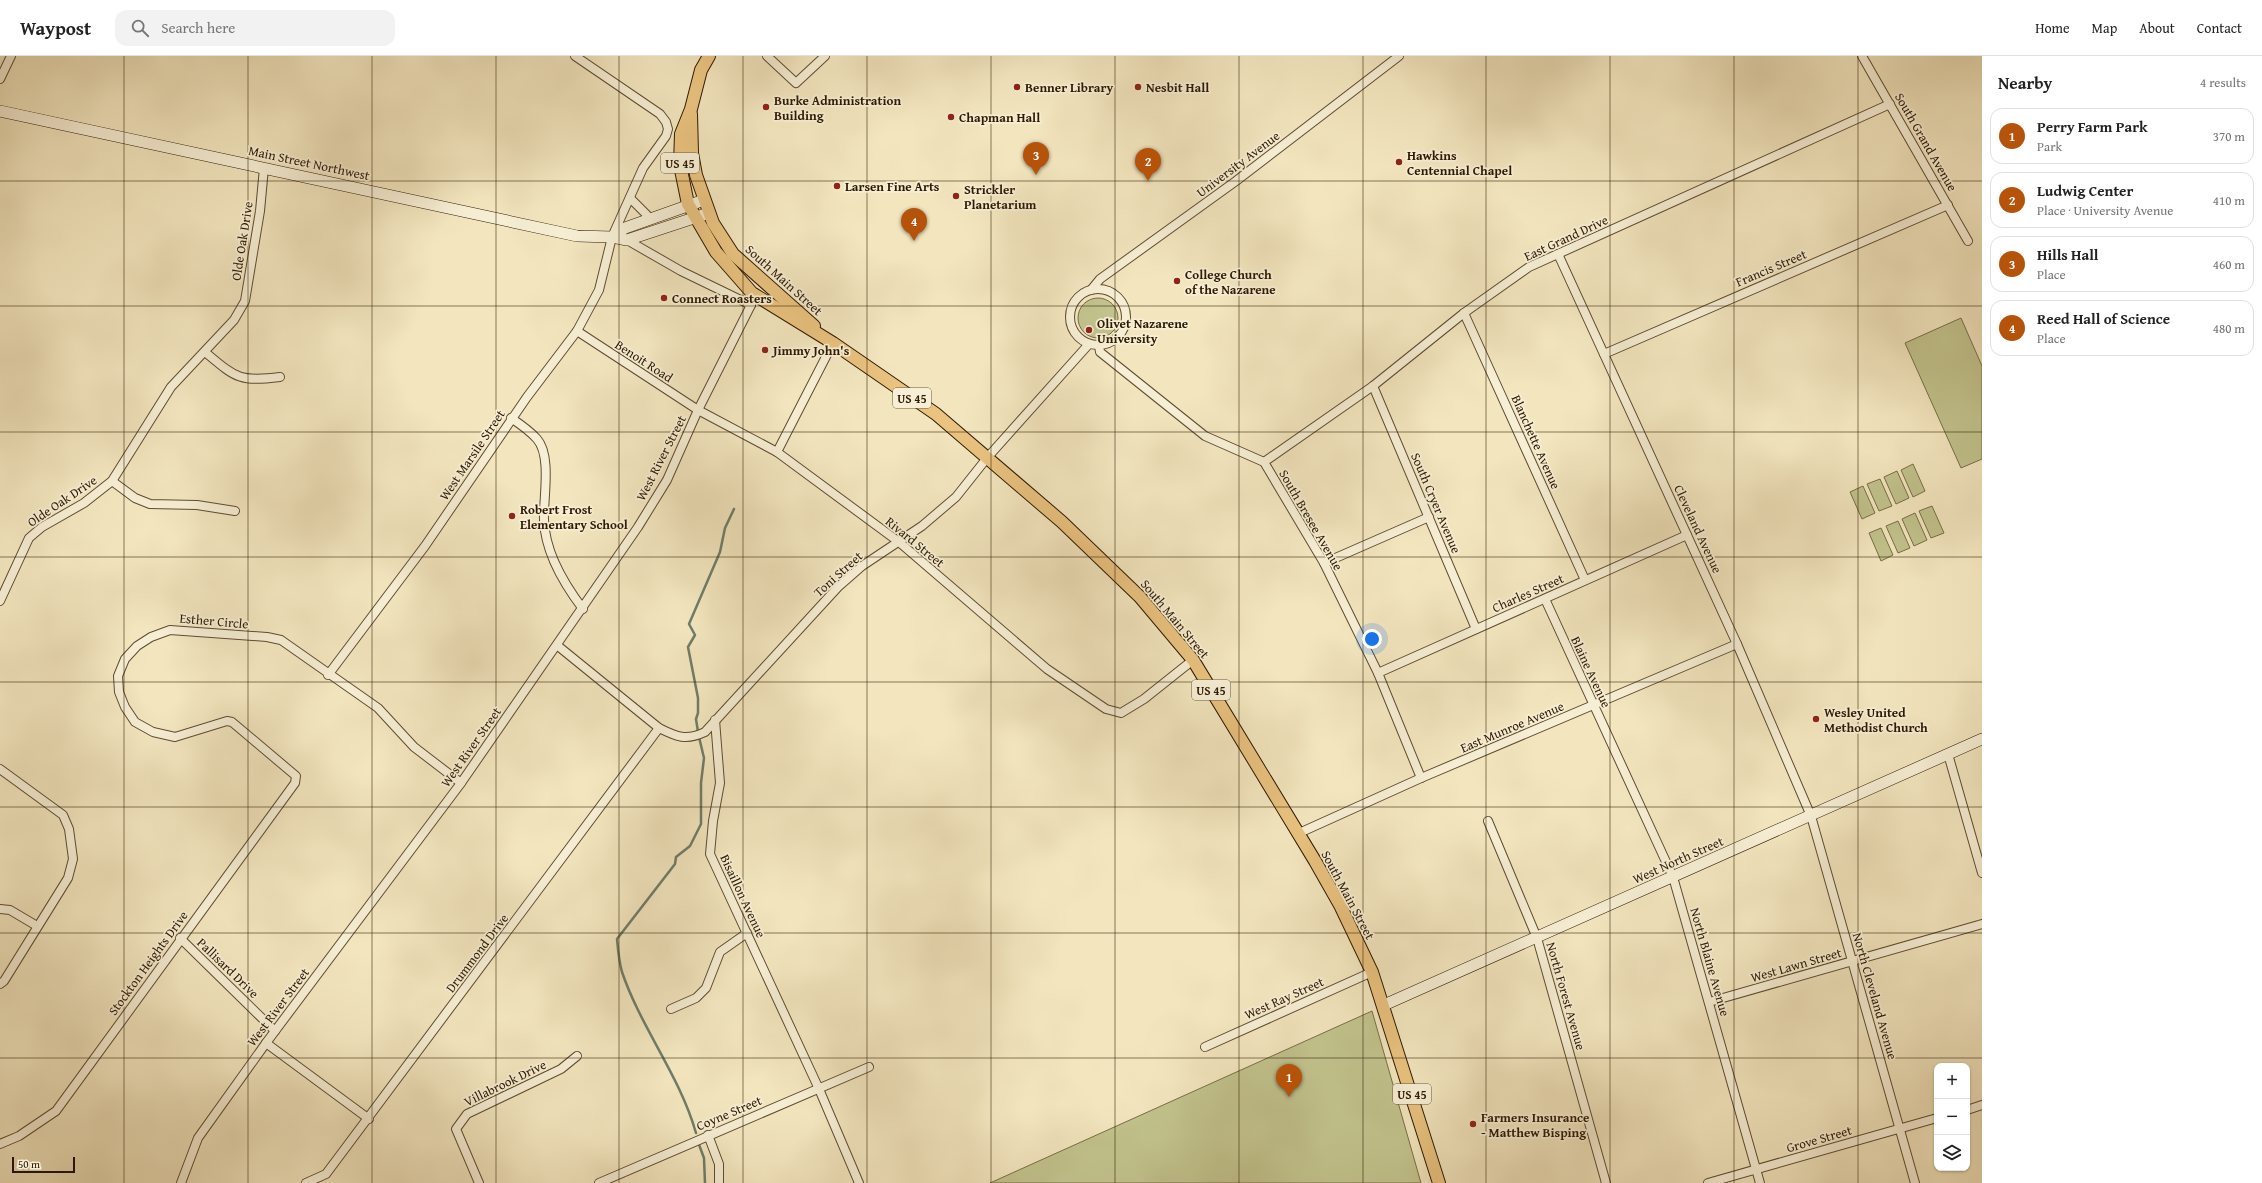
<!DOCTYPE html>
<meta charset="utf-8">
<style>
body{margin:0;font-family:"Gentium Book Plus",serif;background:#f2f2f2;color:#222}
.controls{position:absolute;right:12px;bottom:12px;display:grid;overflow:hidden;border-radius:8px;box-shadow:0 1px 3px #0004}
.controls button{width:36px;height:36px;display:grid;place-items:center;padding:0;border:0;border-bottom:1px solid #e0e0e0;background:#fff;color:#222;font:20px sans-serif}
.scale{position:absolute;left:12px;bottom:10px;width:63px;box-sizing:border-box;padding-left:4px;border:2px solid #2d1900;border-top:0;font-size:11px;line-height:14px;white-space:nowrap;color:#2d1900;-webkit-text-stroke:3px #f7efd5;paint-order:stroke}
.you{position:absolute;left:1372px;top:583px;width:14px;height:14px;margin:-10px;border:3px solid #fff;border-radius:50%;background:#1a73e8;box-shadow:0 0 0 6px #1a73e833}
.badge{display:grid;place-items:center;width:26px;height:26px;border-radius:50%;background:#b45309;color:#fff;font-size:13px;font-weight:700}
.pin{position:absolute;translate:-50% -33px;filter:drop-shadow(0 1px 2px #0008)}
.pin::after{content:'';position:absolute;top:21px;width:14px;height:12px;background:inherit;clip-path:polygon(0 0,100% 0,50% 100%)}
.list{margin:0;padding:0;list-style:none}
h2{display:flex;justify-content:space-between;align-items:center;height:52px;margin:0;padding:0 16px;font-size:17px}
h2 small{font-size:13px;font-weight:400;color:#767676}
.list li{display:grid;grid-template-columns:26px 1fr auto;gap:12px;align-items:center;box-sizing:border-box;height:56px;margin:0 8px 8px;padding:0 8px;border:1px solid #e0e0e0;border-radius:12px}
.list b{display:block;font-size:15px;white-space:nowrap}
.list p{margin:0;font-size:13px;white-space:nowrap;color:#767676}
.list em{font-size:13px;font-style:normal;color:#767676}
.icon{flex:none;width:22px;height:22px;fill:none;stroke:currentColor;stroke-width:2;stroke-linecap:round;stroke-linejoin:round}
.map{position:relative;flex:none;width:1982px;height:1127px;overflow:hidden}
header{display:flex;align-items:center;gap:24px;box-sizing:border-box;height:56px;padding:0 20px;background:#fff;border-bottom:1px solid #e0e0e0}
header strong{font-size:19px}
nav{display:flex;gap:22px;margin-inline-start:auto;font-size:14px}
.search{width:280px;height:36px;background:#f2f2f2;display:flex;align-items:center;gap:10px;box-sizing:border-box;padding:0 14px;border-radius:12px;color:#767676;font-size:15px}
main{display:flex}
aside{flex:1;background:#fff}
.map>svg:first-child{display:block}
.green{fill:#c2c38d;stroke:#786e46}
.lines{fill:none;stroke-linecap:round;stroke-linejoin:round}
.stream{stroke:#6f7d69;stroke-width:2.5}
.minor-casing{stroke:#5e4c30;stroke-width:10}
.secondary-casing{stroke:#2d1900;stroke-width:12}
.primary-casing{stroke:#2d1900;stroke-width:14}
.minor{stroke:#f7efd5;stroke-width:8}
.secondary{stroke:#f7efd5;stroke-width:11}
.primary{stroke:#eac380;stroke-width:12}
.grid{fill:none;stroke:#2d1900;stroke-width:1;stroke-opacity:0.55}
.poi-dot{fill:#8f2418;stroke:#f7efd5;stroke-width:1.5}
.labels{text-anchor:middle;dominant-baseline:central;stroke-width:3.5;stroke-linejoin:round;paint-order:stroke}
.shield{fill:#f7efd5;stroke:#6a5940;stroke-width:1}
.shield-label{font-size:12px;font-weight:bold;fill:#2d1900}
.poi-label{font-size:13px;font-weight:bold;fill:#2d1900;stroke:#f7efd5;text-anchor:start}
.street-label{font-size:13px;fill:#2d1900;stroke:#f7efd5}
</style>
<header>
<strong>Waypost</strong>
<div class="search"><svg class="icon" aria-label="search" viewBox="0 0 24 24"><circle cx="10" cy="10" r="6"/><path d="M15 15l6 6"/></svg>Search here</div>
<nav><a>Home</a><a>Map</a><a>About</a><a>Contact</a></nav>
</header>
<main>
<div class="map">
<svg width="1982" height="1127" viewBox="0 0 1982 1127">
<rect width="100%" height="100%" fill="#f3e6bf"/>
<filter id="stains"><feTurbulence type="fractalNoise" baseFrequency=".005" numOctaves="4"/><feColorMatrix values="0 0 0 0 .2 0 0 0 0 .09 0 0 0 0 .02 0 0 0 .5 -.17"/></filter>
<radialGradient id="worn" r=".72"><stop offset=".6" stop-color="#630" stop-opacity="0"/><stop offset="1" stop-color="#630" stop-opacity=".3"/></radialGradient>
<!-- green -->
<g class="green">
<circle cx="1098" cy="262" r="20"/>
<path d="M1961 262 1982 310V403L1961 412 1905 287Z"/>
<path d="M1913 408 1925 435 1913 441 1901 414Z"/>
<path d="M1897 415 1909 442 1896 448 1884 421Z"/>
<path d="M1880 423 1892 450 1879 455 1867 428Z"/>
<path d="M1863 430 1875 457 1862 463 1850 436Z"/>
<path d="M1932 450 1944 477 1931 482 1919 455Z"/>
<path d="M1915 457 1927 484 1914 490 1902 463Z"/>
<path d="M1898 465 1910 492 1898 497 1886 470Z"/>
<path d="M1881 472 1893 499 1881 505 1869 477Z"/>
<path d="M1372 955 1421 1127H990Z"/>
</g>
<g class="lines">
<!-- stream -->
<g class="stream">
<path d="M698 676 696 663 698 657V642L688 591 695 579 689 568 720 496 725 472 734 453"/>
<path d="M696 1077C680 1020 641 972 622 916 619 906 618 894 617 883L675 808 676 801 690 790 701 768V727L704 702 699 681"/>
<path d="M698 1086 704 1102 705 1127"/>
</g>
<!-- minor casing -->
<g class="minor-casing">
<g id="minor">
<path d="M767 0 796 27 825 0"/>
<path d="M1862 0 1968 185"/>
<path d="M0 23 11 0"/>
<path d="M630 142 650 162"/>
<path d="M627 184 681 215 751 249"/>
<path d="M1558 198 1737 588 1811 760 1915 1127"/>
<circle cx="1098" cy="261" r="28"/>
<path d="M1091 234 1100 223 1236 125 1399 0"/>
<path d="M1464 257 1585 524"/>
<path d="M577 275 698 354 777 396 899 486 1047 613 1106 653 1121 657 1144 643 1193 604"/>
<path d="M1099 290 1100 296 1205 380 1264 406 1324 507 1378 617 1421 722"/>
<path d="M205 296C236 322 239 326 280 321"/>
<path d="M1604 298 1948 149"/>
<path d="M1373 330 1476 573"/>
<path d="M511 362C520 368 530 375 537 383 552 400 543 443 544 464 545 497 564 528 583 553"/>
<path d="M777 396 833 287"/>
<path d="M1264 406 1373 330 1464 257 1529 211 1890 48"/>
<path d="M112 425 135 442 150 448 197 449 235 455"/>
<path d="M1324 507 1429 461"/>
<path d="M1545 543 1673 821 1760 1127"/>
<path d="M0 545 29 482 42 471 84 447 112 425 171 331 234 264 245 245 260 155 264 112"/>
<path d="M558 590 659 672C677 681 686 685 705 676L838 531 862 510 922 470 956 441 987 402 1089 288"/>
<path d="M1378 617 1687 479"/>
<path d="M328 619 425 490 527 341 577 275 599 234 612 181 643 112 666 80 668 73 666 66 660 58 575 0"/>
<path d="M715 664 720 727 713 765 710 798 819 1033 859 1127"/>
<path d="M1948 698 1982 817"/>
<path d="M0 713 63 759 69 773 73 803 68 822 4 925 0 928"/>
<path d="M1488 765 1537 882 1606 1127"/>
<path d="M1297 778 1421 722 1737 588"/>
<path d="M0 853 10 854 37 870"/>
<path d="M180 882 275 975"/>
<path d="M1709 946 1982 868"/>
<path d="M671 953 696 942 706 932 720 896 747 877"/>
<path d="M266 987 369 1063"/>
<path d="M1205 991 1372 916"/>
<path d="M1967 1054 1982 1049"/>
<path d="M708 1079 719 1108V1127"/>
<path d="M0 1088 19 1080 56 1055 295 727 296 720 232 666 227 665 175 681 153 676 135 666 125 651 119 636 118 620 125 603 137 590 151 581 170 574 267 581 281 584 378 652 414 691 461 727"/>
<path d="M181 1127 198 1082 266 987 461 727 638 471 667 424 698 354 751 249 752 237"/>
<path d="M306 1127 326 1118 659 672"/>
<path d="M479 1127 456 1073 467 1058 561 1013 577 1000"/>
<path d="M599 1127 869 1011"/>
<path d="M1708 1127 1937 1062"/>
</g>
</g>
<!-- secondary casing -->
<g class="secondary-casing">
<g id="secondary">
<path d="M0 55 577 180 612 181 627 184 709 157"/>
<path d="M612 181 625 172 704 144"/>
<path d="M1384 949 1982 683"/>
</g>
</g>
<!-- primary casing -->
<g class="primary-casing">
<g id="primary">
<path d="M709 0 701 14 691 53 681 78 680 109 688 148 716 196 752 237 833 287 936 358 1062 466 1140 541 1193 604 1315 805 1340 849 1372 916 1439 1127"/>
<path d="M691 58 692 97 696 119 713 167 733 198 814 270"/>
</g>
</g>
<!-- minor -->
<use href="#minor" class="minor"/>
<!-- secondary -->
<use href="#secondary" class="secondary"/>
<!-- primary -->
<use href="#primary" class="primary"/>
</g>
<!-- grid -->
<path class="grid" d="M124 0V1127M248 0V1127M372 0V1127M496 0V1127M619 0V1127M743 0V1127M867 0V1127M991 0V1127M1115 0V1127M1239 0V1127M1363 0V1127M1486 0V1127M1610 0V1127M1734 0V1127M1858 0V1127M0 125H1982M0 250H1982M0 376H1982M0 501H1982M0 626H1982M0 751H1982M0 877H1982M0 1002H1982"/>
<!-- markers -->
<g class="poi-dot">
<circle cx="1017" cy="31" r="4"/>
<circle cx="1138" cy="31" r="4"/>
<circle cx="766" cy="51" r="4"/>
<circle cx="951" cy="61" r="4"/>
<circle cx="1399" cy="106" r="4"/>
<circle cx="837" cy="130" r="4"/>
<circle cx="956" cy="140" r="4"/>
<circle cx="1177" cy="225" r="4"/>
<circle cx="664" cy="242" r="4"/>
<circle cx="1089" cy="274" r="4"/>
<circle cx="765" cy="294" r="4"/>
<circle cx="512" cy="460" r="4"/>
<circle cx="1816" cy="663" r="4"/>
<circle cx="1473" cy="1068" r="4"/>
</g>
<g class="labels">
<!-- shield labels -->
<g class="shield">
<rect x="661" y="97" width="38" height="20" rx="3"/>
<rect x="893" y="332" width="38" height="20" rx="3"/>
<rect x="1192" y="624" width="38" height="20" rx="3"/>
<rect x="1393" y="1028" width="38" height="20" rx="3"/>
</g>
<g class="shield-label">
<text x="680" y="107">US 45</text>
<text x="912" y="342">US 45</text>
<text x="1211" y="634">US 45</text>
<text x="1412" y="1038">US 45</text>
</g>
<!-- poi labels -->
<g class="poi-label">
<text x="1025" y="31">Benner Library</text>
<text x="1146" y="31">Nesbit Hall</text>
<text x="774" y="44">Burke Administration<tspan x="774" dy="15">Building</tspan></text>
<text x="959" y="61">Chapman Hall</text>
<text x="1407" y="99">Hawkins<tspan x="1407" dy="15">Centennial Chapel</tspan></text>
<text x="845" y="130">Larsen Fine Arts</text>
<text x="964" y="133">Strickler<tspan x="964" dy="15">Planetarium</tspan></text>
<text x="1185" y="218">College Church<tspan x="1185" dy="15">of the Nazarene</tspan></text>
<text x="672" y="242">Connect Roasters</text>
<text x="1097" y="267">Olivet Nazarene<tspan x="1097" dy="15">University</tspan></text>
<text x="773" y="294">Jimmy John's</text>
<text x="520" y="453">Robert Frost<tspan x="520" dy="15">Elementary School</tspan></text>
<text x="1824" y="656">Wesley United<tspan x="1824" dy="15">Methodist Church</tspan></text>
<text x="1481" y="1061">Farmers Insurance<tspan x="1481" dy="15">- Matthew Bisping</tspan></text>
</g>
<!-- street labels -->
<g class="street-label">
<text transform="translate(1926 86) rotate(60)">South Grand Avenue</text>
<text transform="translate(309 107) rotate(12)">Main Street Northwest</text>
<text transform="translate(1238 108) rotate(-37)">University Avenue</text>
<text transform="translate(1566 182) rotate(-25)">East Grand Drive</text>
<text transform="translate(242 185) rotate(-81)">Olde Oak Drive</text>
<text transform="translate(1771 212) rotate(-23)">Francis Street</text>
<text transform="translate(784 224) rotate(42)">South Main Street</text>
<text transform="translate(644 305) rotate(33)">Benoit Road</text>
<text transform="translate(1536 386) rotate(66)">Blanchette Avenue</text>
<text transform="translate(472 399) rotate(-56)">West Marsile Street</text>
<text transform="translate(661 402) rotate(-63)">West River Street</text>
<text transform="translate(62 445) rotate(-34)">Olde Oak Drive</text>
<text transform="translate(1436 447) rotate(67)">South Cryer Avenue</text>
<text transform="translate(1311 464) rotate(60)">South Bresee Avenue</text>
<text transform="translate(1698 473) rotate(65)">Cleveland Avenue</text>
<text transform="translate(915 486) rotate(39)">Rivard Street</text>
<text transform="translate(838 518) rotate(-42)">Toni Street</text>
<text transform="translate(1528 537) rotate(-24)">Charles Street</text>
<text transform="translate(1175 563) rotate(50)">South Main Street</text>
<text transform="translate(214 565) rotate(5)">Esther Circle</text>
<text transform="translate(1591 616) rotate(65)">Blaine Avenue</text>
<text transform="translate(1512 671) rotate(-23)">East Munroe Avenue</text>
<text transform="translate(471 691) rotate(-55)">West River Street</text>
<text transform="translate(1678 804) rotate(-24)">West North Street</text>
<text transform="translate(1348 839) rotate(62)">South Main Street</text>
<text transform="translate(743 840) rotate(65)">Bisaillon Avenue</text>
<text transform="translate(477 897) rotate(-53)">Drummond Drive</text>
<text transform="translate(1710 906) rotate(74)">North Blaine Avenue</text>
<text transform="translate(148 907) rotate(-54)">Stockton Heights Drive</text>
<text transform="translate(1796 909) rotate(-16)">West Lawn Street</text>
<text transform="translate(228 912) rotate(44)">Pallisard Drive</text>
<text transform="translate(1566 940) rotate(74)">North Forest Avenue</text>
<text transform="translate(1875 940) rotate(74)">North Cleveland Avenue</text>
<text transform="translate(1284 942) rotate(-24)">West Ray Street</text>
<text transform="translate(278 951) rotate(-53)">West River Street</text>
<text transform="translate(505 1027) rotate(-26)">Villabrook Drive</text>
<text transform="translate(729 1057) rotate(-23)">Coyne Street</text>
<text transform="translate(1819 1083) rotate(-16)">Grove Street</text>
</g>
</g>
<rect width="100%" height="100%" filter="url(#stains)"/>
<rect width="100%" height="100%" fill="url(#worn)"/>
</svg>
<div class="controls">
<button>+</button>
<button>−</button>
<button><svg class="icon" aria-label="layers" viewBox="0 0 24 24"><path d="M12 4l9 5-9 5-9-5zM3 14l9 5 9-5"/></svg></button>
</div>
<div class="scale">50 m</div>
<div class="you"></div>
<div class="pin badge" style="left:1289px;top:1041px">1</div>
<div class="pin badge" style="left:1148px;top:125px">2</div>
<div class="pin badge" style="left:1036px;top:119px">3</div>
<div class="pin badge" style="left:914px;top:185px">4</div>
</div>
<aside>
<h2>Nearby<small>4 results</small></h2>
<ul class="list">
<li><span class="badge">1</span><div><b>Perry Farm Park</b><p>Park</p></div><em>370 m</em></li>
<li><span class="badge">2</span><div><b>Ludwig Center</b><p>Place · University Avenue</p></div><em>410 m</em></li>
<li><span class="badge">3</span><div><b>Hills Hall</b><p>Place</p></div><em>460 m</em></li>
<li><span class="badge">4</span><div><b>Reed Hall of Science</b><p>Place</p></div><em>480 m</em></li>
</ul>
</aside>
</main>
